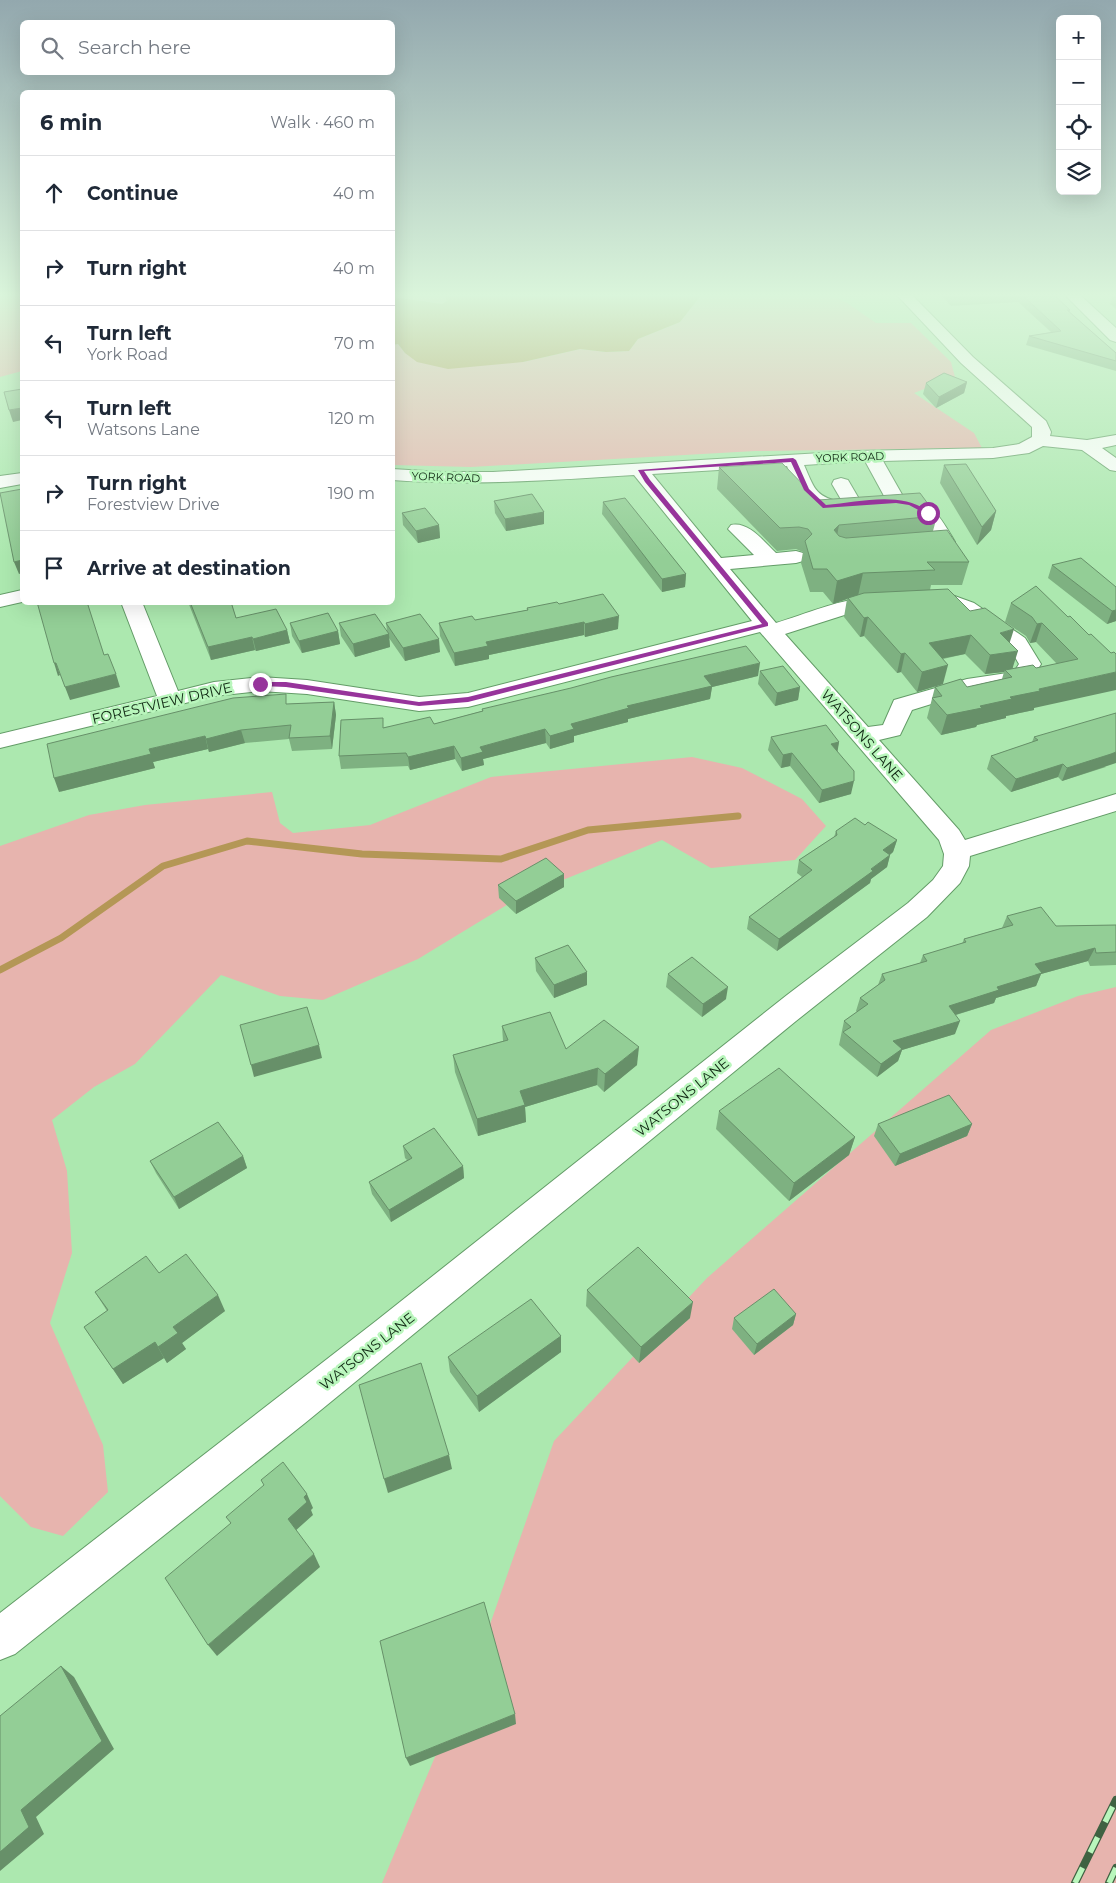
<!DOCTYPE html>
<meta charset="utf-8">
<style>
body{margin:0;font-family:Montserrat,sans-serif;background:#f2f2f3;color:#1f2937}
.controls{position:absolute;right:15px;top:15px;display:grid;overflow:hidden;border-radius:8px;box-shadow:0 5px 20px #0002}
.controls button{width:45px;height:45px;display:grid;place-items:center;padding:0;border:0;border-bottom:1px solid #e0e1e3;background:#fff;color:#1f2937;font:25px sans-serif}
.stop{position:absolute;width:15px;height:15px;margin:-11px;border:4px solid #97349b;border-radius:50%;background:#fff}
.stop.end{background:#97349b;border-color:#fff;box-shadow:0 1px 5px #0008}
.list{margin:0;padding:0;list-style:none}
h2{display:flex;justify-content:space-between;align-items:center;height:65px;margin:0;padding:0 20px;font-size:21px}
h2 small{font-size:16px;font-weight:400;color:#747a83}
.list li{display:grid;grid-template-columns:32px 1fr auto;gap:15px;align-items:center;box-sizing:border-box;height:75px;padding:0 20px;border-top:1px solid #e0e1e3}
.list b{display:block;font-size:19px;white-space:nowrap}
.list p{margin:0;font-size:16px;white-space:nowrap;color:#747a83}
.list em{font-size:16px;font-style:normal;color:#747a83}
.icon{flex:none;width:28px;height:28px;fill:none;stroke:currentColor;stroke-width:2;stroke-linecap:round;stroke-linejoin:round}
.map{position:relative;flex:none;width:1116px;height:1883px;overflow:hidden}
.search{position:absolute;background:#fff;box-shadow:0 5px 20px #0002;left:20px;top:20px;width:375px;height:55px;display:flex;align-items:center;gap:12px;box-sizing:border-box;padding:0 18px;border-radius:8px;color:#747a83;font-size:19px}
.panel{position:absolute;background:#fff;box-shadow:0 5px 20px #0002;left:20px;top:90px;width:375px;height:515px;border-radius:8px}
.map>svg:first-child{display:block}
.green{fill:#e7b4ae}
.water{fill:#b49756}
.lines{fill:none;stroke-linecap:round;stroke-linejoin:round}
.stream{stroke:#b49756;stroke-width:7}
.minor-casing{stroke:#639c67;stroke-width:2}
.minor{fill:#fff;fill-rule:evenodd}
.rail-casing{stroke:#3f6242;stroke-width:8}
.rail{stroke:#b9f6bc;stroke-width:5.5;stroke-dasharray:17;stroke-linecap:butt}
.wall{fill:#7eb181}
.shaded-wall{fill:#679069}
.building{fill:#93ce96;stroke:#679069}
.route{fill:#97349b}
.labels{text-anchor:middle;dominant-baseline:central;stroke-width:5;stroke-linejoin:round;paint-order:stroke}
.far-street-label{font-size:11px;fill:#102813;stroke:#b9f6bc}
.street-label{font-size:14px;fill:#102813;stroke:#b9f6bc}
</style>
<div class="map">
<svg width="1116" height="1883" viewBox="0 0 1116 1883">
<rect width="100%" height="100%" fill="#ace8af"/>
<!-- green -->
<g class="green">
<path d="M0 294 22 295V371L0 377Z"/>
<path d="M393 294H444L447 301 442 304 393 297Z"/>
<path d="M702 294H818L833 297 847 303 876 323H911L951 362 955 377 914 393 974 433 982 448 755 451 471 467 393 465V345L398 344 405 353 523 362 580 349 606 352 629 351 638 339 680 322Z"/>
<path d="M692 757 742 768 802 799 826 826 795 860 711 868 662 840 518 898 418 959 323 1000 280 996 221 975 135 1064 94 1087 52 1120 67 1171 72 1253 50 1323 103 1445 108 1492 63 1536 31 1527 0 1496V846L89 815 145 805 272 792 280 823 293 833 370 825 491 777Z"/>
<path d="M1116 987V1883H382L487 1633 554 1441 707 1278 991 1030 1078 996Z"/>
</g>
<!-- water -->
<path class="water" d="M444 294H702L680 322 638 339 629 351 606 352 580 349 523 362 448 369 417 362 405 353 398 344 393 345V297L442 304 447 301Z"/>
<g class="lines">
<!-- stream -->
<path class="stream" d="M0 970 61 938 163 866 247 841 362 854 501 859 588 830 738 816"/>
<!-- minor casing -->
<g class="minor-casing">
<g id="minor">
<path d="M896 294H911L973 357 1046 421 1051 432 1050 436 1087 440 1116 435V445L1102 448 1116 458V471L1110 470 1082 450 1043 446 1029 453 993 458 883 461 904 498C931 497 943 522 955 542 947 554 926 554 913 551L910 547 913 543 934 540C920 515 917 512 889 505L865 461 804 465C814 487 814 496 840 502L842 506 840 510C809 518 797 489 787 466L652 474 721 558 754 555 728 529 731 525C749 521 764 542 776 553L796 551 803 553 806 557 803 561 796 563 730 569 776 623C807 614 858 591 888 599L891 603 888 607 860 610 785 634 868 727 883 725 894 700 967 679 1014 672 1019 664 1009 647 960 611 947 606 929 607 922 605 919 601 922 597 949 594 974 603 1025 638 1041 664 1030 682 970 692 912 710 900 735 879 740 959 830 965 840 1116 794V811L970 856 969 866 960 883 927 917 796 1021 305 1423 15 1654 0 1660V1613L376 1321 787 995 908 903 933 880 943 866 944 854 939 840 760 632 468 707 419 711 307 694 260 691 214 696 0 748V734L157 696 121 602H142L178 691 214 682 260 677 307 680 419 697 468 693 752 621 634 475C553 480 473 486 392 480V469L442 472H493L856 451 993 448 1019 444 1032 437V427L961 363Z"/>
<path d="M1064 294H1079L1116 328V342L1110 340Z"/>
<path d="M22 473V484L0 488V476Z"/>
<path d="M841 478 848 480 862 504 860 508 853 510 846 508 832 484 834 480Z"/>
<path d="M22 590V602L0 607V595Z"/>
</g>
</g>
<!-- minor -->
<use href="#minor" class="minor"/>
<!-- rail casing -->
<g class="rail-casing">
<g id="rail">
<path d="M1075 1883 1116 1800"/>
<path d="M1109 1883 1116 1868"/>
</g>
</g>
<!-- rail -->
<use href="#rail" class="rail"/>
</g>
<!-- wall -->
<g class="wall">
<path d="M844 294H869V296L847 297Z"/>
<path d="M940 294H1053L1070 310V312L1116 353V371L1026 345 1029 336 1051 332 1018 302 951 306Z"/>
<path d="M1113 294H1116V309L1110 304Z"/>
<path d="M967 382 964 393 936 408 923 394 926 383Z"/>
<path d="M944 465 996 511 991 530 977 545 940 483Z"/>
<path d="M719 467 818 500 937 516 933 531 969 562 962 585H931L930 590 970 611 1009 642 1013 669 1036 668 1057 664 1036 642 1030 643 1026 636 1005 622 1011 603 1068 617 1111 653 1034 708V710L1006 716V718L977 725 976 727 941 735 927 718 935 687H967L1002 679 1004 672 985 674 965 654 943 659V684L917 692 901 672 897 673 864 636 860 637 844 617 847 599 833 604 823 592H810L801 563 803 552 796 549 777 551 717 489Z"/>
<path d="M494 501 544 512V524L506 531 495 513Z"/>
<path d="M603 502 686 574 685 587 662 592 602 514Z"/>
<path d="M402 513 439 525 440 538 418 543 403 525Z"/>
<path d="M1052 565 1116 587V621L1107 624 1048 578Z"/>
<path d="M188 602H231L236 618 287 630 290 643 256 651 255 650 211 660Z"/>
<path d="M559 604 618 629 585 637 584 635 489 655V659L455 666 440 636 439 623 475 620 527 610V608Z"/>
<path d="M290 623 338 631 340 644 302 653 292 636Z"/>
<path d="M339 623 387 631 386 623 440 652 405 661 389 638 390 647 355 657 341 636Z"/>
<path d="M760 671 800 687 798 700 775 706 758 684Z"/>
<path d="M758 676 712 687 710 699 628 719V722L574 736V742L550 749 546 743 483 759 484 765 462 771 455 759 410 770 408 766 341 769 339 756 385 727 434 724 482 711V709Z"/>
<path d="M334 702 336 715 332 749 292 751 289 739 245 743 209 752 208 749 153 762 155 768 59 792 288 704Z"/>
<path d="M771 737 839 742 837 751 851 794 819 803 790 766 781 768 768 750Z"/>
<path d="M1034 737 1106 767 1062 781 1058 777 1011 792 987 769 991 756 1032 742Z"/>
<path d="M865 825 897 840 893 852 890 855 887 867 871 879 870 883 777 951 747 929 749 917 802 877 797 873 799 860 834 837 836 831Z"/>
<path d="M564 874V887L516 914 499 898 498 885Z"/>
<path d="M1007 916 1056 926 1116 925V965L1090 966 1088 961 1041 974 1036 986 996 998 994 1003 956 1015 955 1034 902 1050 898 1061 877 1077 839 1045 844 1021 857 1012 856 1011 860 998 878 985 882 974 920 963 923 955 962 944 964 939 1002 928Z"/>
<path d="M535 958 587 985 554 998 536 971Z"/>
<path d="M668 974 726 999 702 1017 666 987Z"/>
<path d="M502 1026 566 1049 637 1065 604 1092 597 1085 525 1107 526 1122 478 1136 455 1072 453 1055 503 1041Z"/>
<path d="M719 1111 855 1137 849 1155 789 1201 716 1129Z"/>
<path d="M878 1124H972L967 1136 895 1166 874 1136Z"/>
<path d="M403 1146 463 1166 464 1178 391 1222 372 1194 369 1182 407 1160 405 1158Z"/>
<path d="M243 1156 247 1168 179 1209 156 1173 150 1161Z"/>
<path d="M159 1273 225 1311 182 1343 186 1349 167 1363 164 1358 123 1384 84 1327 107 1311 95 1292Z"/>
<path d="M587 1290 690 1318 639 1363 586 1306Z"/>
<path d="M796 1314 793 1325 754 1355 732 1329 734 1318Z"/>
<path d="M561 1336V1352L479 1412 450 1372 448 1357Z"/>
</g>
<!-- shaded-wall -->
<g class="shaded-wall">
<path d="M967 382 964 393 936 408 939 397Z"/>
<path d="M22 408V420L13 422 9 410Z"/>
<path d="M996 511 991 530 977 545 982 527Z"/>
<path d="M544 512V524L506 531 505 519Z"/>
<path d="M439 525 440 538 418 543 416 531Z"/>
<path d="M839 525 835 547 834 530Z"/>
<path d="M22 560V573L19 574 14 562Z"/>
<path d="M863 573 858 596 848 598 847 599 833 604 837 581Z"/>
<path d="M686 574 685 587 662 592V579Z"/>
<path d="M1116 610V621L1107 624 1112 611Z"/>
<path d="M619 616 618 629 585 637V624Z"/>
<path d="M868 617 864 636 860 637 864 618Z"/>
<path d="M584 622V635L489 655V659L455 666 454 653 486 642Z"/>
<path d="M1042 623 1036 642 1030 643 1037 624Z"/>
<path d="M1014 629 1008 648 1000 633Z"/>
<path d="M287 630 290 643 256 651 253 639Z"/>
<path d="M338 631 340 644 302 653 299 641Z"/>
<path d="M389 634 390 647 355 657 353 644Z"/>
<path d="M971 635 965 654 924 662 929 643Z"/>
<path d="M252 637 255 650 211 660 208 647Z"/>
<path d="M439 639 440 652 405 661 403 648Z"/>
<path d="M1018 651 1012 670H1005L1004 672 985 674 990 655Z"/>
<path d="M905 653 901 672 897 673 901 654Z"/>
<path d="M54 663H56L60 675 58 676Z"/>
<path d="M760 663 758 676 712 687 710 699 628 719V722L574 736V742L550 749V736L571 724 704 676Z"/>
<path d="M948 665 943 684 917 692 922 672Z"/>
<path d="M1116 672V690L1034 708V710L1006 716V718L977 725 976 727 941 735 947 715 1039 689Z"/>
<path d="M116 674 120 687 70 700 65 687Z"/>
<path d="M800 687 798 700 775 706 777 693Z"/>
<path d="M334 702 336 715 332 749 330 736Z"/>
<path d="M545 729 546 743 483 759 484 765 462 771 461 758 480 747Z"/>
<path d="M241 730 245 743 209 752 206 739Z"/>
<path d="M205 736 208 749 153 762 155 768 59 792 54 778 149 749Z"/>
<path d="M839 742 837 755 831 744Z"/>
<path d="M454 746 455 759 410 770 408 757Z"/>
<path d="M1116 752V763L1062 781 1067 768Z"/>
<path d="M792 753 790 766 781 768 783 755Z"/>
<path d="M1063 764 1058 777 1011 792 1016 779Z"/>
<path d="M854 781 851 794 819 803 822 790Z"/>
<path d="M897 840 893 852 879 863 883 850Z"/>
<path d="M890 855 887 867 871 879 870 883 777 951 779 939Z"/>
<path d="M564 874V887L516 914V901Z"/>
<path d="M1095 948 1088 961 1041 974 1036 986 996 998 994 1003 945 1018 949 1006 997 987 1035 964Z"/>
<path d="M587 972V985L554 998V985Z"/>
<path d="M728 987 726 999 702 1017 703 1004Z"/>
<path d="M960 1021 955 1034 902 1050 898 1061 877 1077 881 1064 893 1041Z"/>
<path d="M319 1045 322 1058 254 1077 251 1065Z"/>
<path d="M639 1047 637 1065 604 1092 605 1074Z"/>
<path d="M598 1068 597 1085 525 1107 526 1122 478 1136 477 1119 520 1091Z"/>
<path d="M972 1124 967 1136 895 1166 900 1154Z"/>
<path d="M855 1137 849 1155 789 1201 794 1183Z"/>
<path d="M243 1156 247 1168 179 1209 174 1197Z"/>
<path d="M463 1166 464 1178 391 1222 389 1210Z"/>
<path d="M218 1295 225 1311 182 1343 186 1349 167 1363 158 1347 173 1327Z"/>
<path d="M693 1302 690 1318 639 1363 641 1347Z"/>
<path d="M796 1314 793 1325 754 1355 757 1344Z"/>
<path d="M561 1336V1352L479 1412 477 1396Z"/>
<path d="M155 1342 164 1358 123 1384 113 1369Z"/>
<path d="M449 1455 452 1469 388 1493 384 1479Z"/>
<path d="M307 1494 313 1508 311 1510 313 1515 294 1532 288 1519 304 1497Z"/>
<path d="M314 1554 320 1567 217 1656 208 1645Z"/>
<path d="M61 1666 74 1677 114 1749 36 1817 44 1834 0 1871V1852L21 1810Z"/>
<path d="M515 1714 516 1724 410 1766 406 1758Z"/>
</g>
<!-- building -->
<g class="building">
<path d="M950 294H1006L953 297Z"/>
<path d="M1021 294H1053L1070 310H1067L1116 353V361L1029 336 1061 331Z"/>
<path d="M944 373 967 382 939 397 926 383Z"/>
<path d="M22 389V408L9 410 4 392Z"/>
<path d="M782 463 818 500 920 493 937 516 839 525 834 530 839 536 846 538 947 530 969 562H927L935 570 863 573 837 581 827 569H813L805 541 812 534 808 529 799 527 780 528 719 467Z"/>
<path d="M966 464 996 511 982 527 944 465Z"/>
<path d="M22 489V560L14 562 0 493Z"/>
<path d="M532 494 544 512 505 519 494 501Z"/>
<path d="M625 498 686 574 662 579 603 502Z"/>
<path d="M425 508 439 525 416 531 402 513Z"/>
<path d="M1081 558 1116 587V610L1112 611 1052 565Z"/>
<path d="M1036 586 1068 617 1070 616 1089 635 1091 634 1111 653 1114 652 1116 654V672L1039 689 1040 691 1010 697 1012 699 980 706 982 708 947 715 932 698 942 696 935 687 961 679 967 687 1012 677 1005 670 1033 665 1036 668 1078 659 1042 623 1037 624 1032 617 1011 603Z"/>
<path d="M948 589 970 611 985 608 1014 629 1000 633 1018 651 990 655 971 635 929 643 948 665 922 672 905 653 901 654 868 617 864 618 848 598 864 593Z"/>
<path d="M603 594 619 616 585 624 584 622 486 642 488 646 454 653 439 623 472 616 475 620 528 610 527 608 557 602 559 604Z"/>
<path d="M37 602H87L104 655 108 654 116 674 65 687 56 663H54Z"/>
<path d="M190 602H231L236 618 276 609 287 630 253 639 252 637 208 647Z"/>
<path d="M328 613 338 631 299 641 290 623Z"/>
<path d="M375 614 389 634 353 644 339 623Z"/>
<path d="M420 614 439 639 403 648 386 623Z"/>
<path d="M746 646 760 663 704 676 712 686 627 706 629 708 571 724 574 729 550 736 545 729 480 747 483 752 461 758 454 746 408 757 406 753 339 756 341 720 383 718V728L430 717 434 724 483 711 482 709 571 688 611 677Z"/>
<path d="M783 666 800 687 777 693 760 671Z"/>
<path d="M286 694V704L334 702 330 736 289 738 291 725 241 730 206 739 205 736 149 749 151 754 54 778 47 744 233 698Z"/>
<path d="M1116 713V752L1111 754 1067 768 1063 764 1016 779 991 756 1038 740 1034 737Z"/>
<path d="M826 725 839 742 831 744 854 771V781L822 790 792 753 783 755 771 737Z"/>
<path d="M855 818 865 825 868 822 897 840 883 850 890 855 871 869 873 871 779 939 749 917 812 870 799 860 837 835 836 831Z"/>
<path d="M546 858 564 874 516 901 498 885Z"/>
<path d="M1041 907 1056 926 1116 925V952L1096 953 1095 948 1035 964 1042 973 997 987 999 990 949 1006 960 1021 893 1041 902 1049 881 1064 843 1032 851 1027 844 1021 868 1004 860 998 885 980 882 974 927 961 923 955 966 942 964 939 1013 925 1007 916Z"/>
<path d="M568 945 587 972 554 985 535 958Z"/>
<path d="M692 957 728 987 703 1004 668 974Z"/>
<path d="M307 1007 319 1045 251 1065 240 1025Z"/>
<path d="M550 1012 566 1049 604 1020 639 1047 605 1074 598 1068 520 1091 525 1105 477 1119 453 1055 508 1040 502 1026Z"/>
<path d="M779 1068 855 1137 794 1183 719 1111Z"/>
<path d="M949 1095 972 1124 900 1154 878 1124Z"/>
<path d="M218 1122 243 1156 174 1197 150 1161Z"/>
<path d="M434 1128 463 1166 389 1210 369 1182 412 1158 403 1146Z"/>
<path d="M638 1247 693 1302 641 1347 587 1290Z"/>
<path d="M186 1254 218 1295 173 1327 178 1333 158 1347 155 1342 113 1369 84 1327 108 1310 95 1292 146 1256 159 1273Z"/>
<path d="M774 1289 796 1314 757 1344 734 1318Z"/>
<path d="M531 1299 561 1336 477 1396 448 1357Z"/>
<path d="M421 1363 449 1455 384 1479 359 1385Z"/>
<path d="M283 1462 307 1494 304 1497 307 1502 288 1519 314 1554 208 1645 165 1578 231 1523 226 1517 264 1485 261 1480Z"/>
<path d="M484 1602 515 1714 406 1758 380 1641Z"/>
<path d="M61 1666 102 1741 21 1810 29 1827 0 1852V1716Z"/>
</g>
<!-- sky -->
<linearGradient id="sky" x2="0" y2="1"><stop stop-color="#93a8ae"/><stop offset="0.53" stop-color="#daf5db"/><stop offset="1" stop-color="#daf5db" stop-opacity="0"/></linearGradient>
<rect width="1116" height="557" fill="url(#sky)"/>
<!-- route -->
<path class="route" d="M793 458 796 460 809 489 826 505C860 502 902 490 931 513L926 514 909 505 896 503 823 508 804 490 791 462 644 471 650 480 768 623V626L468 702 419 706 286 687 260 686 257 684 260 682H286L419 702 468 697 762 624 645 482 638 470Z"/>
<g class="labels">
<!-- far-street labels -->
<g class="far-street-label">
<text transform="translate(850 457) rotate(-2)">YORK ROAD</text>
<text transform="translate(446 477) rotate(2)">YORK ROAD</text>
</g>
<!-- street labels -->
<g class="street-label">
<text transform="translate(162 703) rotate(-13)">FORESTVIEW DRIVE</text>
<text transform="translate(862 735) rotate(49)">WATSONS LANE</text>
<text transform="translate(682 1097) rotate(-39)">WATSONS LANE</text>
<text transform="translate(367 1351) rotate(-38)">WATSONS LANE</text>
</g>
</g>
</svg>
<div class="controls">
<button>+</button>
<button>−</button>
<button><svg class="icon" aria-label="locate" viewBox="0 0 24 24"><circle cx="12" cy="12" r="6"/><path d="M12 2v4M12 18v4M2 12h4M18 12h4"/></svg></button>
<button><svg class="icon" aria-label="layers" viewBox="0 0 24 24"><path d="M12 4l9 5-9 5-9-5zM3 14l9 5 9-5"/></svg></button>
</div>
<div class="stop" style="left:928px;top:513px"></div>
<div class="stop end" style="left:260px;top:684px"></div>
<div class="search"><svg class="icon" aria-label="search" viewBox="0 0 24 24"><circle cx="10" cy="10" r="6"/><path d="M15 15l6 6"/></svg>Search here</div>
<section class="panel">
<h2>6 min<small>Walk · 460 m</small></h2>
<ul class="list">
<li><svg class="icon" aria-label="ahead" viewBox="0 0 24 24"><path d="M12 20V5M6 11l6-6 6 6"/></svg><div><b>Continue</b></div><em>40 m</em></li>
<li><svg class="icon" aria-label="right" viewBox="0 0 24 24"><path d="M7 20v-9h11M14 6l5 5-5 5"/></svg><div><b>Turn right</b></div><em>40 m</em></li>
<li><svg class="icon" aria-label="left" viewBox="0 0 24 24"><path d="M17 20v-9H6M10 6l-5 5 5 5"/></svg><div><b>Turn left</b><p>York Road</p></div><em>70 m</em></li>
<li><svg class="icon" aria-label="left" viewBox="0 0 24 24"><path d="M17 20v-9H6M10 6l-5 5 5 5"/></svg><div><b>Turn left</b><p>Watsons Lane</p></div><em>120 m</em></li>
<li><svg class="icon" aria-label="right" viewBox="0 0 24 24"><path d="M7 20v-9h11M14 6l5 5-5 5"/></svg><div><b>Turn right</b><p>Forestview Drive</p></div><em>190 m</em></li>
<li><svg class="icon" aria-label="arrive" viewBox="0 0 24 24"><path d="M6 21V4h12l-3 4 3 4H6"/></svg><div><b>Arrive at destination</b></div></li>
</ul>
</section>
</div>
